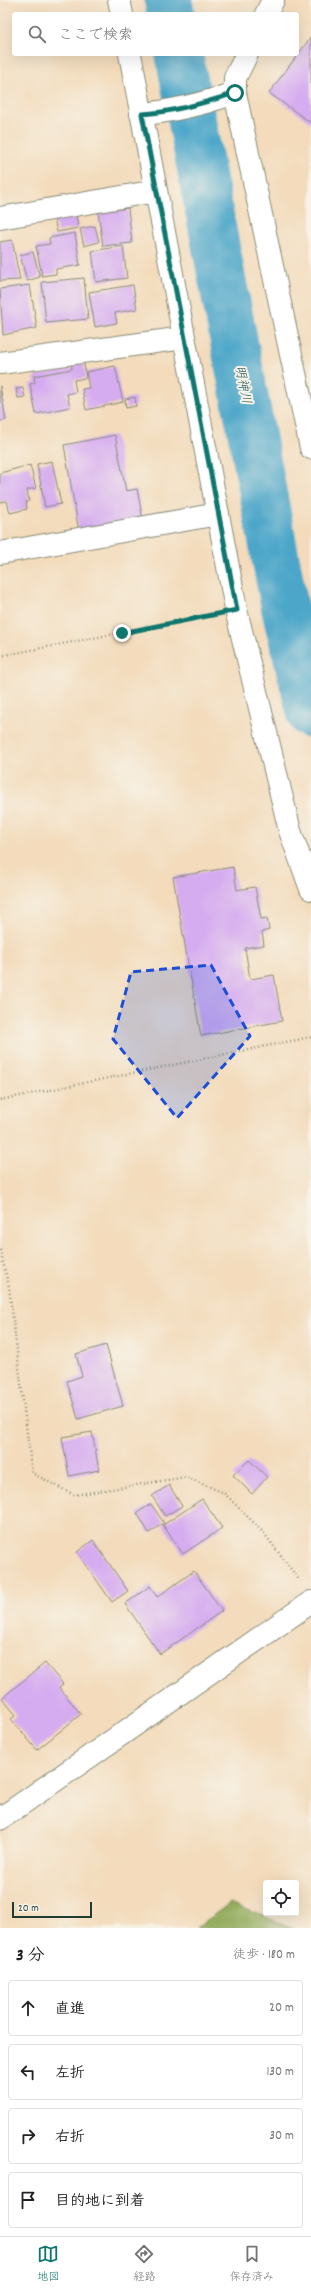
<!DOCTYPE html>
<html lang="ja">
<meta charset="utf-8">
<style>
body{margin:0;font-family:Dekko,"Klee One",sans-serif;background:#f2f2f2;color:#202124}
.controls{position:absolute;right:12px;bottom:12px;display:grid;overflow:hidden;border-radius:4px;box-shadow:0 4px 16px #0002}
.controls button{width:36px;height:36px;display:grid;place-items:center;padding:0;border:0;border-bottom:1px solid #e0e0e0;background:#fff;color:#202124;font:20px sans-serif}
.scale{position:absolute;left:12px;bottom:10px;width:80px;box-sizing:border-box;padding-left:4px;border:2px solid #1f3d34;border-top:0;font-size:11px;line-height:14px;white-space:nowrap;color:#1f3d34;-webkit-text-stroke:3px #f7f3e8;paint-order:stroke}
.stop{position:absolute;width:12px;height:12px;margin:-9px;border:3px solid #0f766e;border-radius:50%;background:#fff}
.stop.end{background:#0f766e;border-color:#fff;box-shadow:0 1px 4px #0008}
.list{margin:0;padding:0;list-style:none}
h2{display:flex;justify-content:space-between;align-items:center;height:52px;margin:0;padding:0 16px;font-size:17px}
h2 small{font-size:13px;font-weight:400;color:#757577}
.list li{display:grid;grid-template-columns:26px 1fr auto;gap:12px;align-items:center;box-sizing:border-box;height:56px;margin:0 8px 8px;padding:0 8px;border:1px solid #e0e0e0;border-radius:4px}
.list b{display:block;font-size:15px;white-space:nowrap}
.list em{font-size:13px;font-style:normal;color:#757577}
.icon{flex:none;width:22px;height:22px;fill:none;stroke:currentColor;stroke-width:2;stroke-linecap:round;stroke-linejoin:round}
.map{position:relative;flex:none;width:311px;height:1928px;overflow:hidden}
.search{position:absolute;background:#fff;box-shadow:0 4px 16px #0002;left:12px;right:12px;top:12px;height:44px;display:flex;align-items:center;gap:10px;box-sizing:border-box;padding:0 14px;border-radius:4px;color:#757577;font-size:15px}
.sheet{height:308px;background:#fff}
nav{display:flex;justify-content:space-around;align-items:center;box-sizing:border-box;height:56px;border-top:1px solid #e0e0e0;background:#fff;font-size:11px;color:#757577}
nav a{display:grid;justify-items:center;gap:2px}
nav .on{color:#0f766e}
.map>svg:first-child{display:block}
.forest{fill:#92ab5c;stroke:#587448}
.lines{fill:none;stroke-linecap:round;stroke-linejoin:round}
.river{stroke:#4ca6c9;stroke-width:48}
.building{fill:#d6acf0}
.minor-casing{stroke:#898c78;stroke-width:24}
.path{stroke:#898c78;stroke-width:2.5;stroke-dasharray:1 3;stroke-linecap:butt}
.minor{stroke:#fff;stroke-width:22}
.route{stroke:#0f766e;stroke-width:5}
.marked{fill:#1d4ed8;fill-opacity:0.2;stroke:#1d4ed8;stroke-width:3;stroke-dasharray:8 5;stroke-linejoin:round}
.labels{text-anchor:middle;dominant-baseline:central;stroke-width:4;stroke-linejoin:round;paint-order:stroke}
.water-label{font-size:13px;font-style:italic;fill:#2c5c61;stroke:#f7f3e8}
</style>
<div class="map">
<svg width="311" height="1928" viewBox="0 0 311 1928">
<rect width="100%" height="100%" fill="#f7f3e8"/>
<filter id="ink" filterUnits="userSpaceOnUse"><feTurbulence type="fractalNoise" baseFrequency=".025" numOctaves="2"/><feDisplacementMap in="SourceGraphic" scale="8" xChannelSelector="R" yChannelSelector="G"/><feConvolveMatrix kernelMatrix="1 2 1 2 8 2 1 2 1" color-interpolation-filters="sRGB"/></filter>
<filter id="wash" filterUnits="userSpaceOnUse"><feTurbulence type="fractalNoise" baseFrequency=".012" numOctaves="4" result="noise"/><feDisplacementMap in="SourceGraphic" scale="16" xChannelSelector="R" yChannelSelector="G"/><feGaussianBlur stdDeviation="0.9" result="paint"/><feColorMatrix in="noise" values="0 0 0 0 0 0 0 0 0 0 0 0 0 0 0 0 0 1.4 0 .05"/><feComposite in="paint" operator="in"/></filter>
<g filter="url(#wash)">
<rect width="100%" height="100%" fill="#f3dbbb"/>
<!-- forest -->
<path class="forest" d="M230 1903 294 1928H196Z"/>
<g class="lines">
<!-- river -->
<g class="river">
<path d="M168 0 171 14"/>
<path d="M179 54 285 608 311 714"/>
</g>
</g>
<g id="blocks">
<!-- building -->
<g class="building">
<path d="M311 37V123L269 93Z"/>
<path d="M128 208 132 243 103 246 98 212Z"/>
<path d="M76 214 78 228 57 232 54 218Z"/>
<path d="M95 226 99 242 84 246 80 229Z"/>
<path d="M75 233 80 265 56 269V274L42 276 36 246 50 244 49 238Z"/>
<path d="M12 240 20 280 0 281V242Z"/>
<path d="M123 246 127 278 96 282 92 251Z"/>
<path d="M33 252 40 277 27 281 20 255Z"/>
<path d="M84 278 88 319 46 323 42 282Z"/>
<path d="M30 285 37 328 3 335 0 289Z"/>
<path d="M133 285 137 309 115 313 117 323 95 327 89 292Z"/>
<path d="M83 357 86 378 74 380 76 392 67 394 70 407 36 414 30 384 35 383 34 376 72 369 71 359Z"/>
<path d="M115 366 123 402 86 410 82 389 89 388 86 372Z"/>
<path d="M0 386 6 420 0 421Z"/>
<path d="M23 388 25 397 18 398 16 389Z"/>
<path d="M135 397 136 406 126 408 125 399Z"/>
<path d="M115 435 126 491 137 489 143 520 79 532 64 445Z"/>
<path d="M52 461 61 504 45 507 37 464Z"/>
<path d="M30 465 36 488 27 490 29 501 26 502 27 509 10 513 7 501 0 502V473Z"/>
<path d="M233 867 237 890 255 887 261 919 267 918 269 930 262 932 264 945 245 948 250 979 274 975 282 1021 201 1036 173 877Z"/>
<path d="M106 1345 123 1406 78 1419 67 1381 82 1376 76 1354Z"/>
<path d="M92 1432 99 1470 69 1476 62 1437Z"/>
<path d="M249 1460 267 1477 252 1494 233 1475Z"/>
<path d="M169 1485 182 1506 165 1516 152 1496Z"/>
<path d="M202 1499 222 1528 183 1554 163 1525Z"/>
<path d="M151 1504 164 1523 149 1533 137 1513Z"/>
<path d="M93 1540 128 1591 112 1602 77 1552Z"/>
<path d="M194 1571 222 1611 160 1654 125 1604 150 1586 157 1597Z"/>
<path d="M45 1663 63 1684 59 1687 81 1714 37 1750 11 1719 16 1715 2 1698Z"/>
</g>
</g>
</g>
<g filter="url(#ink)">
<use href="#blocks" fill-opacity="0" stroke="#898c78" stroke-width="1"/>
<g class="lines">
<!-- minor casing -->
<g class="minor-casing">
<g id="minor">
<path d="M119 0 122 14"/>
<path d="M266 14 273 0"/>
<path d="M130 54 237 614 290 831 311 889"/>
<path d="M247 54 235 78V93L311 448"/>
<path d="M141 114C173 112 205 103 235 93"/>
<path d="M0 218 156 191"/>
<path d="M0 363 184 338"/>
<path d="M0 553 218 514"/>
<path d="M0 1819 311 1602"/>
</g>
</g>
<!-- path -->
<g class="path">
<path d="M0 656 212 615"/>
<path d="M0 1100 311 1037"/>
<path d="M0 1250 9 1287 32 1473 74 1495 186 1477 224 1493 263 1532 300 1581"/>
</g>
<!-- minor -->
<use href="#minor" class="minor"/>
</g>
</g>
<g class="lines" filter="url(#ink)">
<!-- route -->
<path class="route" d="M122 633 237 610 142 114C173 112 205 103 235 93"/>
</g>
<!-- marked area -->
<path class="marked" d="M211 965 250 1036 177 1118 113 1039 131 972Z"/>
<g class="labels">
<!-- water labels -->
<g class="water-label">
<text transform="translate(242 385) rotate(79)">明神川</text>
</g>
</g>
</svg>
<div class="controls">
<button><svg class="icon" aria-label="locate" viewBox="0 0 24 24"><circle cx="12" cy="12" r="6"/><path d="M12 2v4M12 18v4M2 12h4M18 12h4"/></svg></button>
</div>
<div class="scale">20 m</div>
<div class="stop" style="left:235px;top:93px"></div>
<div class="stop end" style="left:122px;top:633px"></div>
<div class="search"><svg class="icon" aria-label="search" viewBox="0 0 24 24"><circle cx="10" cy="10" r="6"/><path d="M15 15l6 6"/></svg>ここで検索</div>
</div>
<section class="sheet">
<h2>3 分<small>徒歩 · 180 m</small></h2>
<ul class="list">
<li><svg class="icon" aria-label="ahead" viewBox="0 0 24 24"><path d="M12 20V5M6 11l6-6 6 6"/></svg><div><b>直進</b></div><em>20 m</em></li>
<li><svg class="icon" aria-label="left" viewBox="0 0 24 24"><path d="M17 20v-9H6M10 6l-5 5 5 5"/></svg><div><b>左折</b></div><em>130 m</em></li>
<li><svg class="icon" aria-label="right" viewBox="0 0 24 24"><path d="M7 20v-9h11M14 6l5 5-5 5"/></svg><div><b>右折</b></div><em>30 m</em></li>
<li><svg class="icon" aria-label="arrive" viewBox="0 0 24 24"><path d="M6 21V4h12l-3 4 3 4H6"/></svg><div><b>目的地に到着</b></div></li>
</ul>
</section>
<nav>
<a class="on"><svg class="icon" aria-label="map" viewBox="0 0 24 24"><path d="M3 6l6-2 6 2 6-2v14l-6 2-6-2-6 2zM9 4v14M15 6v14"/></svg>地図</a>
<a><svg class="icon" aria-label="directions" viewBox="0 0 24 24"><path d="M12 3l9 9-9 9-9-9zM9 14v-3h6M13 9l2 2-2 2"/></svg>経路</a>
<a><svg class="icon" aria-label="saved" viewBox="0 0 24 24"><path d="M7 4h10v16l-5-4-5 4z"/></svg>保存済み</a>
</nav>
